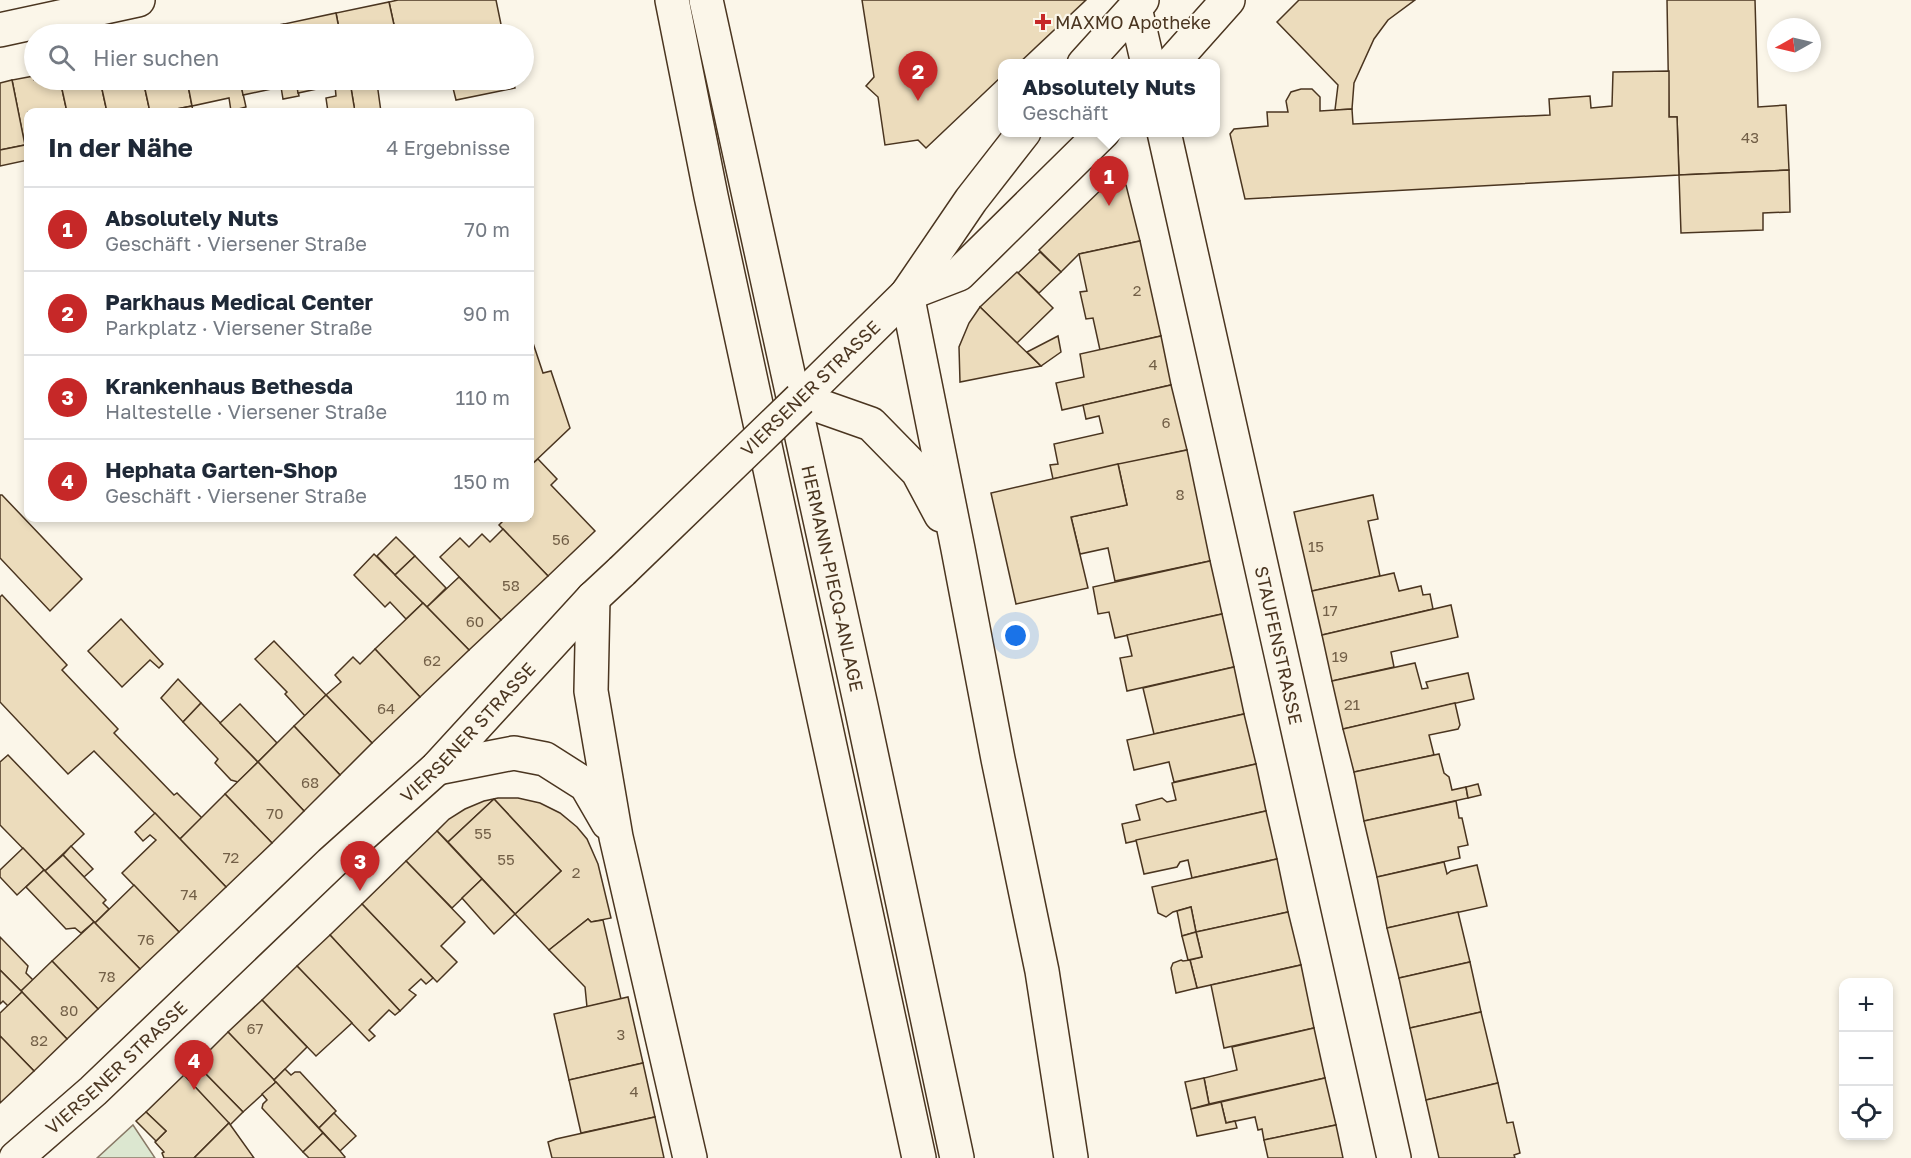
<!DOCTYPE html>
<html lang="de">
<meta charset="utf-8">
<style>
body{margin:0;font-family:"Golos Text",sans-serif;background:#f2f2f3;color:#1f2937}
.controls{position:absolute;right:18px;bottom:18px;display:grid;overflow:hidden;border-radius:12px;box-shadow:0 3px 9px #0003}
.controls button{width:54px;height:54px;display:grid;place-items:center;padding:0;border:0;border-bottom:2px solid #e0e1e3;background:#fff;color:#1f2937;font:30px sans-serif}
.compass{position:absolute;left:1767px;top:18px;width:54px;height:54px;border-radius:50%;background:#fff;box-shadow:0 3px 9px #0003;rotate:262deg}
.you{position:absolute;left:1016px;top:636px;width:21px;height:21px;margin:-15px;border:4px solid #fff;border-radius:50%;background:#1a73e8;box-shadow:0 0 0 9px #1a73e833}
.badge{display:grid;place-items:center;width:39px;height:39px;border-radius:50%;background:#c62828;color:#fff;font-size:20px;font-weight:700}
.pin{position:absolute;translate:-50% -50px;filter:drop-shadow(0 2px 3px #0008)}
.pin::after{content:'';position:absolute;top:32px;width:21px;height:18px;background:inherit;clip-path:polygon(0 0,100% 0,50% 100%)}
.popup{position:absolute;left:998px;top:59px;width:222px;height:78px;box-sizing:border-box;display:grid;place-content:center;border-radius:12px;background:#fff;filter:drop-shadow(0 2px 4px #0005);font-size:20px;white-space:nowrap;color:#747a83}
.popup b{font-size:22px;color:#1f2937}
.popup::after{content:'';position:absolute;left:50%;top:100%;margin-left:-12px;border:12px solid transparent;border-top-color:#fff}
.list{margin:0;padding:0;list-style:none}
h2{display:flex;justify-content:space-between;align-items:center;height:78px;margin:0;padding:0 24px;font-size:26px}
h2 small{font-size:20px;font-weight:400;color:#747a83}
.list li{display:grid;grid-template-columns:39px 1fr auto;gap:18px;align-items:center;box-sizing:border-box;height:84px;padding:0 24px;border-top:2px solid #e0e1e3}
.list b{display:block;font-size:22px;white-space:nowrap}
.list p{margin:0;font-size:20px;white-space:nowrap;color:#747a83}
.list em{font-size:20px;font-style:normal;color:#747a83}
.icon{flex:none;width:33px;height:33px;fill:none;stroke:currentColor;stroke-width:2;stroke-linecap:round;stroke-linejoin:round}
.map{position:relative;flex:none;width:1911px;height:1158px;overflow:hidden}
.search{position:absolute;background:#fff;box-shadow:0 3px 9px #0003;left:24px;top:24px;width:510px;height:66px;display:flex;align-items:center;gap:15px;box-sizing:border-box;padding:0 21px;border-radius:33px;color:#747a83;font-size:22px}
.panel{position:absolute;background:#fff;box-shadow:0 3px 9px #0003;left:24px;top:108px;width:510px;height:414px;border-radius:12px}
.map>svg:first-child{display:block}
.green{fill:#dce7d0;stroke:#887966;stroke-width:1.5}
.building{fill:#ecdcbc;stroke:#4a3520;stroke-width:1.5}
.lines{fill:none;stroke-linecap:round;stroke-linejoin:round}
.minor-casing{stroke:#4a3520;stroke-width:36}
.major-casing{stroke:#4a3520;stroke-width:36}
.minor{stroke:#fbf6e9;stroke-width:33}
.major{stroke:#fbf6e9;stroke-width:33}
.major-bridge-casing{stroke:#4a3520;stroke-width:36;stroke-linecap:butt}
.major-bridge{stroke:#fbf6e9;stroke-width:33}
.poi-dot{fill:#c62828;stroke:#fbf6e9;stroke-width:2}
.labels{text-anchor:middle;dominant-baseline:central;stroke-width:4.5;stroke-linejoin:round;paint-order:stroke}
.number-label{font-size:15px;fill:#725f47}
.poi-label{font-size:18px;fill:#4a3520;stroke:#fbf6e9;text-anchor:start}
.street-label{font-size:18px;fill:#4a3520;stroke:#fbf6e9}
</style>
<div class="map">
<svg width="1911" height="1158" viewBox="0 0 1911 1158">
<rect width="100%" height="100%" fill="#fbf6e9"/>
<!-- green -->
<path class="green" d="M133 1125 155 1158H97Z"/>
<!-- building -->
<g class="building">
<path d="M398 0H496L503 34H396L389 2Z"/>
<path d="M862 0H1086L1018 64H1002V76L926 148 918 140 885 145 878 97 866 86 874 77Z"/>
<path d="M1299 0H1415L1388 20 1374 39 1354 83 1352 109 1335 110 1338 85 1277 22Z"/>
<path d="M1667 0H1755L1758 107 1786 105 1789 170 1679 175 1677 117H1669Z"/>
<path d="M389 2 396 34H340L336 13Z"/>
<path d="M336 13 340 34H286L284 24Z"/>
<path d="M284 24 286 34H233Z"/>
<path d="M1669 71V117H1677L1679 175 1245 199 1230 134 1234 129 1268 126 1267 112H1288L1286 101 1291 92 1301 89H1312L1320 97V111L1352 109 1353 124 1550 115 1549 99 1590 96 1591 108 1612 106 1613 72Z"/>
<path d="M34 76V80H60L67 112H28V162L12 80Z"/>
<path d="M12 80 25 145 0 150V83Z"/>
<path d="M60 80H100L107 112H67Z"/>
<path d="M100 80H143L150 112H107Z"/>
<path d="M143 80H187L192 106 161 112H150Z"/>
<path d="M187 80H240L246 107 231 111 229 98 192 106Z"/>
<path d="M240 80H296L299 96 283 99 281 87 243 95Z"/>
<path d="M296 80H350V82L298 93Z"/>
<path d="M360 80H369L371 84 377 83 381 112H355L350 82Z"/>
<path d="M451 80H513L515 88 456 100Z"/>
<path d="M350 82 355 112H328L326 98 336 96 335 85Z"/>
<path d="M192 106 193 112H168L167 111Z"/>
<path d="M25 145 28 160 0 166V150Z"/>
<path d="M1789 170 1790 212 1763 213V230L1681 233 1679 175Z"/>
<path d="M1111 180 1126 185 1140 241 1079 254 1061 272 1039 250Z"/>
<path d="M1140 241 1161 336 1100 350 1093 318 1086 319 1080 292 1087 291 1079 254Z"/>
<path d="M1040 252 1061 272 1039 293 1018 273Z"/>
<path d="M1017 272 1053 308 1017 343 980 307Z"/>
<path d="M980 307 1017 343 1041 366 960 382 959 347 969 323Z"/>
<path d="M1058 336 1061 352 1041 366 1027 352Z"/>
<path d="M1161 336 1171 385 1062 410 1056 383 1084 377 1080 354Z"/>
<path d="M532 340 543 373 551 371 570 428 530 466V341Z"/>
<path d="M1171 385 1187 450 1053 479 1050 465 1058 464 1054 444 1103 433 1099 416 1086 419 1083 405Z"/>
<path d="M1187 450 1210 561 1115 581 1108 548 1080 554 1071 517 1127 505 1118 464Z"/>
<path d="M538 459 557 479 551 485 595 531 548 576 499 525 506 518H530V466Z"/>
<path d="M1118 464 1127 505 1071 517 1088 588 1016 604 991 493Z"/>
<path d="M0 495H2L82 579 50 611 0 558Z"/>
<path d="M1373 495 1378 519 1368 521 1380 576 1312 591 1294 512Z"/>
<path d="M503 529 548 576 501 620 440 557 460 538 469 547 482 534 490 542Z"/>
<path d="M396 537 415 556 395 575 377 556Z"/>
<path d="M374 554 423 603 406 619 390 602 385 607 354 575Z"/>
<path d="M415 556 446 588 427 607 395 575Z"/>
<path d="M1210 561 1222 614 1115 638 1109 612 1098 614 1093 587Z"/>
<path d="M1394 573 1399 591 1421 586 1423 595 1430 594 1433 609 1322 635 1312 591Z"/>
<path d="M459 577 501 620 469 650 427 607Z"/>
<path d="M2 595 67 665 62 670 118 729 114 733 174 795 177 793 202 818 180 839 94 751 68 774 0 702V597Z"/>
<path d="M423 603 469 650 420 697 375 649Z"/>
<path d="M1451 605 1458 637 1391 652 1394 667 1332 681 1322 635Z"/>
<path d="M1222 614 1234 667 1127 691 1120 658 1132 656 1127 635Z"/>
<path d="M121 619 163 664 159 668 150 660 122 687 88 651Z"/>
<path d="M274 641 326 695 305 716 285 694 287 692 255 659Z"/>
<path d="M375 649 420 697 372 743 326 695 341 682 335 675 353 657 360 664Z"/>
<path d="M1415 663 1422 689 1428 688 1426 682 1468 673 1474 699 1343 729 1332 681Z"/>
<path d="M1234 667 1244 714 1154 734 1143 688Z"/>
<path d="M178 679 201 703 183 722 161 698Z"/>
<path d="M326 695 372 743 340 775 294 726Z"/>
<path d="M201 703 258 762 238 782 231 780 215 763 218 759 183 722Z"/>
<path d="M1455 703 1460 725 1458 729 1429 735 1434 755 1354 772 1343 729Z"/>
<path d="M240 704 277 743 258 762 220 723Z"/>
<path d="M1244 714 1256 764 1174 782 1169 762 1134 770 1127 740Z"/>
<path d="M294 726 340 775 304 811 258 762Z"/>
<path d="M1439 754 1444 773 1449 777 1452 790 1466 787 1468 798 1364 821 1354 772Z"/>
<path d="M8 755 84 834 45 871 0 825V762Z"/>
<path d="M258 762 304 811 272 843 225 794Z"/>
<path d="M1256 764 1266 811 1126 843 1122 824 1140 820 1136 805 1162 798 1167 802 1176 800 1172 783Z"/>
<path d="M1478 784 1481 795 1468 798 1466 787Z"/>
<path d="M225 794 272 843 226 887 180 839Z"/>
<path d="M498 798H518L540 803 560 813 577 827 587 839 598 864 611 918 591 922 588 919 549 950 515 914 561 871 494 799 448 842 437 831 449 819 465 809 484 801Z"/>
<path d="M494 799 561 871 515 914 448 842Z"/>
<path d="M1456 801 1459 818H1462L1468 845 1458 847 1460 858 1377 877 1364 821Z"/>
<path d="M1266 811 1277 859 1192 878 1188 860 1180 862 1177 867 1144 874 1136 840Z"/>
<path d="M155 813 226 887 179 932 122 873 156 840 150 835 143 841 135 832Z"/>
<path d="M437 831 482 879 452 908 406 861Z"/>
<path d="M71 846 93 869 84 877 63 855Z"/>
<path d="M23 848 44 870 17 895 0 877V870Z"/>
<path d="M63 855 106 900 103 903 109 909 95 923 45 871Z"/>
<path d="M1277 859 1288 912 1196 932 1191 907 1173 912 1166 917 1158 913 1152 887Z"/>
<path d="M406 861 465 922 441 946 457 962 437 982 362 904Z"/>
<path d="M1444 862 1447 874 1451 871 1477 865 1487 906 1387 928 1377 877Z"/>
<path d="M44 870 94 922 81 933 75 928 66 929 26 887Z"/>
<path d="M482 879 515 914 494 934 462 898Z"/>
<path d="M134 885 179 932 140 969 95 923Z"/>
<path d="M362 904 433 978 426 984 421 979 409 990 416 995 400 1011 330 935Z"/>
<path d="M1191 907 1196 932 1182 936 1177 911Z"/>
<path d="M1288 912 1301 965 1197 988 1190 960 1202 957 1196 932Z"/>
<path d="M1458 912 1470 962 1399 978 1387 928Z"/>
<path d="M588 919 591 922 603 920 621 999 587 1007 585 987 549 950Z"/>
<path d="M94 922 140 969 98 1009 52 961Z"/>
<path d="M1196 932 1202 957 1188 960 1182 936Z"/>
<path d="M330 935 400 1011 395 1015 389 1010 369 1030 375 1036 369 1041 297 966Z"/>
<path d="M0 937 28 966 26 973 33 980 21 991 0 970Z"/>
<path d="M1181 960 1183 961 1190 960 1197 988 1176 993 1171 968 1173 963Z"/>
<path d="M52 961 98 1009 67 1039 21 991Z"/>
<path d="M1470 962 1481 1012 1410 1028 1399 978Z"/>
<path d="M1301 965 1314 1028 1224 1048 1211 985Z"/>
<path d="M297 966 352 1023 316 1056 262 1000Z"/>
<path d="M0 970 22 992 8 1006 3 1001 0 1004Z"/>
<path d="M22 992 67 1039 34 1071 0 1036V1013Z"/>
<path d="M628 997 643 1063 569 1080 554 1014Z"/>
<path d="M262 1000 307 1047 274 1080 228 1032Z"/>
<path d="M1481 1012 1498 1083 1426 1100 1410 1028Z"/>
<path d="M1314 1028 1325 1078 1209 1104 1204 1078 1237 1070 1232 1047Z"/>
<path d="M228 1032 276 1082 243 1112 196 1064Z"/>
<path d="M0 1036 34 1071 0 1103Z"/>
<path d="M643 1063 655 1117 581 1133 569 1080Z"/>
<path d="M196 1064 243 1112 230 1125 184 1075Z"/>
<path d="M285 1069 291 1075 295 1072H300L336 1111 319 1128 274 1080Z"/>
<path d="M184 1075 229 1123 194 1158H164L162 1153 164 1152 155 1142 166 1131 146 1112Z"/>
<path d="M1204 1078 1209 1104 1191 1109 1185 1082Z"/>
<path d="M1325 1078 1336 1125 1264 1140 1262 1129 1258 1130 1255 1117 1226 1123 1221 1102Z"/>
<path d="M276 1082 323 1133 303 1152 262 1108 263 1104 267 1100 262 1094Z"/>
<path d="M1498 1083 1507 1123 1513 1122 1520 1153 1514 1155 1515 1158H1439L1426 1100Z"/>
<path d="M1221 1102 1226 1123 1235 1121 1237 1128 1197 1136 1191 1109Z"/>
<path d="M146 1112 166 1131 156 1141 136 1121Z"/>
<path d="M334 1113 356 1136 340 1151 319 1128Z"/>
<path d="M655 1117 664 1158H552L548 1142 556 1139Z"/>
<path d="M229 1123 254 1158H194Z"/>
<path d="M1336 1125 1343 1158H1268L1264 1140Z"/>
<path d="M323 1133 340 1151 345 1157 344 1158H309L303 1152Z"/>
</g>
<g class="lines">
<!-- minor casing -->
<g class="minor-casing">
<g id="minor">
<path d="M1135 8 1148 64"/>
<path d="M0 30 138 0"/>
<path id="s1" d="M1164 132 1394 1158"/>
</g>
</g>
<!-- major casing -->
<g class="major-casing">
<g id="major">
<path d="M672 0 711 196 919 1158"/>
<path id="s2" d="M706 0 861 706 957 1158"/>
<path d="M1084 64 1142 0"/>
<path d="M1171 64 1228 0"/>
<path d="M907 294 958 549 998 759 1042 971 1071 1158"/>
<path d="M907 294 959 274 1103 132"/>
<path d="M941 515 918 472 871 424 800 399 907 294 971 200 1024 132"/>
<path d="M593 598 591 691 616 837 690 1158"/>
<path d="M437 768 514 753 545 759 586 785 608 823"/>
<path id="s3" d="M16 1158 93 1091 331 863 437 768 593 598 622 571"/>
</g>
</g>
<!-- minor -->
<use href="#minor" class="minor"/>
<!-- major -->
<use href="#major" class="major"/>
<!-- major-bridge casing -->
<g class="major-bridge-casing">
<path id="major-bridge" d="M622 571 800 399"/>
</g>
<!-- major-bridge -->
<use href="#major-bridge" class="major-bridge"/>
</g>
<!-- markers -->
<path class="poi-dot" d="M1040 13h6v6h6v6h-6v6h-6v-6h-6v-6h6z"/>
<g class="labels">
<!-- number labels -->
<g class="number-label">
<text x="1750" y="137">43</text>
<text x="1137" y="290">2</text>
<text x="1153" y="364">4</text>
<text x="1166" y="422">6</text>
<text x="1180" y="494">8</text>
<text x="561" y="539">56</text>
<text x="1316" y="546">15</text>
<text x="511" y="585">58</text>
<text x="1330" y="610">17</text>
<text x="475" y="621">60</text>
<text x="1340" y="656">19</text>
<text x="432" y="660">62</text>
<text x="1352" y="704">21</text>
<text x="386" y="708">64</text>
<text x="310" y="782">68</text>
<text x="275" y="813">70</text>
<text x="483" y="833">55</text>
<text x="231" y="857">72</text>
<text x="506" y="859">55</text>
<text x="576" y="872">2</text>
<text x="189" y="894">74</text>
<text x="146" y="939">76</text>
<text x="107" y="976">78</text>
<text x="69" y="1010">80</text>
<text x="255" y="1028">67</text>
<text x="621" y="1034">3</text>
<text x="39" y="1040">82</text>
<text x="634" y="1091">4</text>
</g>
<!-- poi labels -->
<g class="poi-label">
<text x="1055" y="22">MAXMO Apotheke</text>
</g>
<!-- street labels -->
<g class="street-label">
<text transform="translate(810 388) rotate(-44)">VIERSENER STRASSE</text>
<text stroke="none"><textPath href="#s2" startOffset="592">HERMANN-PIECQ-ANLAGE</textPath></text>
<text stroke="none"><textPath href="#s1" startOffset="526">STAUFENSTRASSE</textPath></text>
<text stroke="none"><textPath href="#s3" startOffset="621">VIERSENER STRASSE</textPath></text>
<text stroke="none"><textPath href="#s3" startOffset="135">VIERSENER STRASSE</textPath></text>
</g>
</g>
</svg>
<div class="controls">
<button>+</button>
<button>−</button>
<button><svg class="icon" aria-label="locate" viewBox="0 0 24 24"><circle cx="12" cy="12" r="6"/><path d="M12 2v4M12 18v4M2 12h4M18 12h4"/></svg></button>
</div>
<svg class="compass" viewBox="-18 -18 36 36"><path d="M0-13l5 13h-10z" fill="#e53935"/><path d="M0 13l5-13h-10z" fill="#747a83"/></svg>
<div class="you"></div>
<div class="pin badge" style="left:1109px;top:206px">1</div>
<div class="popup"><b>Absolutely Nuts</b>Geschäft</div>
<div class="pin badge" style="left:918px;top:101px">2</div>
<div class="pin badge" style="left:360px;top:891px">3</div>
<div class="pin badge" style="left:194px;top:1090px">4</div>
<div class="search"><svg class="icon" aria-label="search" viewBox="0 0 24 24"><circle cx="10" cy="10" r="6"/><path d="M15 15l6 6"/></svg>Hier suchen</div>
<section class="panel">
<h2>In der Nähe<small>4 Ergebnisse</small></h2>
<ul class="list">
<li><span class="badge">1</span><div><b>Absolutely Nuts</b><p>Geschäft · Viersener Straße</p></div><em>70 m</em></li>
<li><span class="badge">2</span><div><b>Parkhaus Medical Center</b><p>Parkplatz · Viersener Straße</p></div><em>90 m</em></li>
<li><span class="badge">3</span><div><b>Krankenhaus Bethesda</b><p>Haltestelle · Viersener Straße</p></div><em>110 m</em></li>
<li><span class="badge">4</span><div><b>Hephata Garten-Shop</b><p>Geschäft · Viersener Straße</p></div><em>150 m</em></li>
</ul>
</section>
</div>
